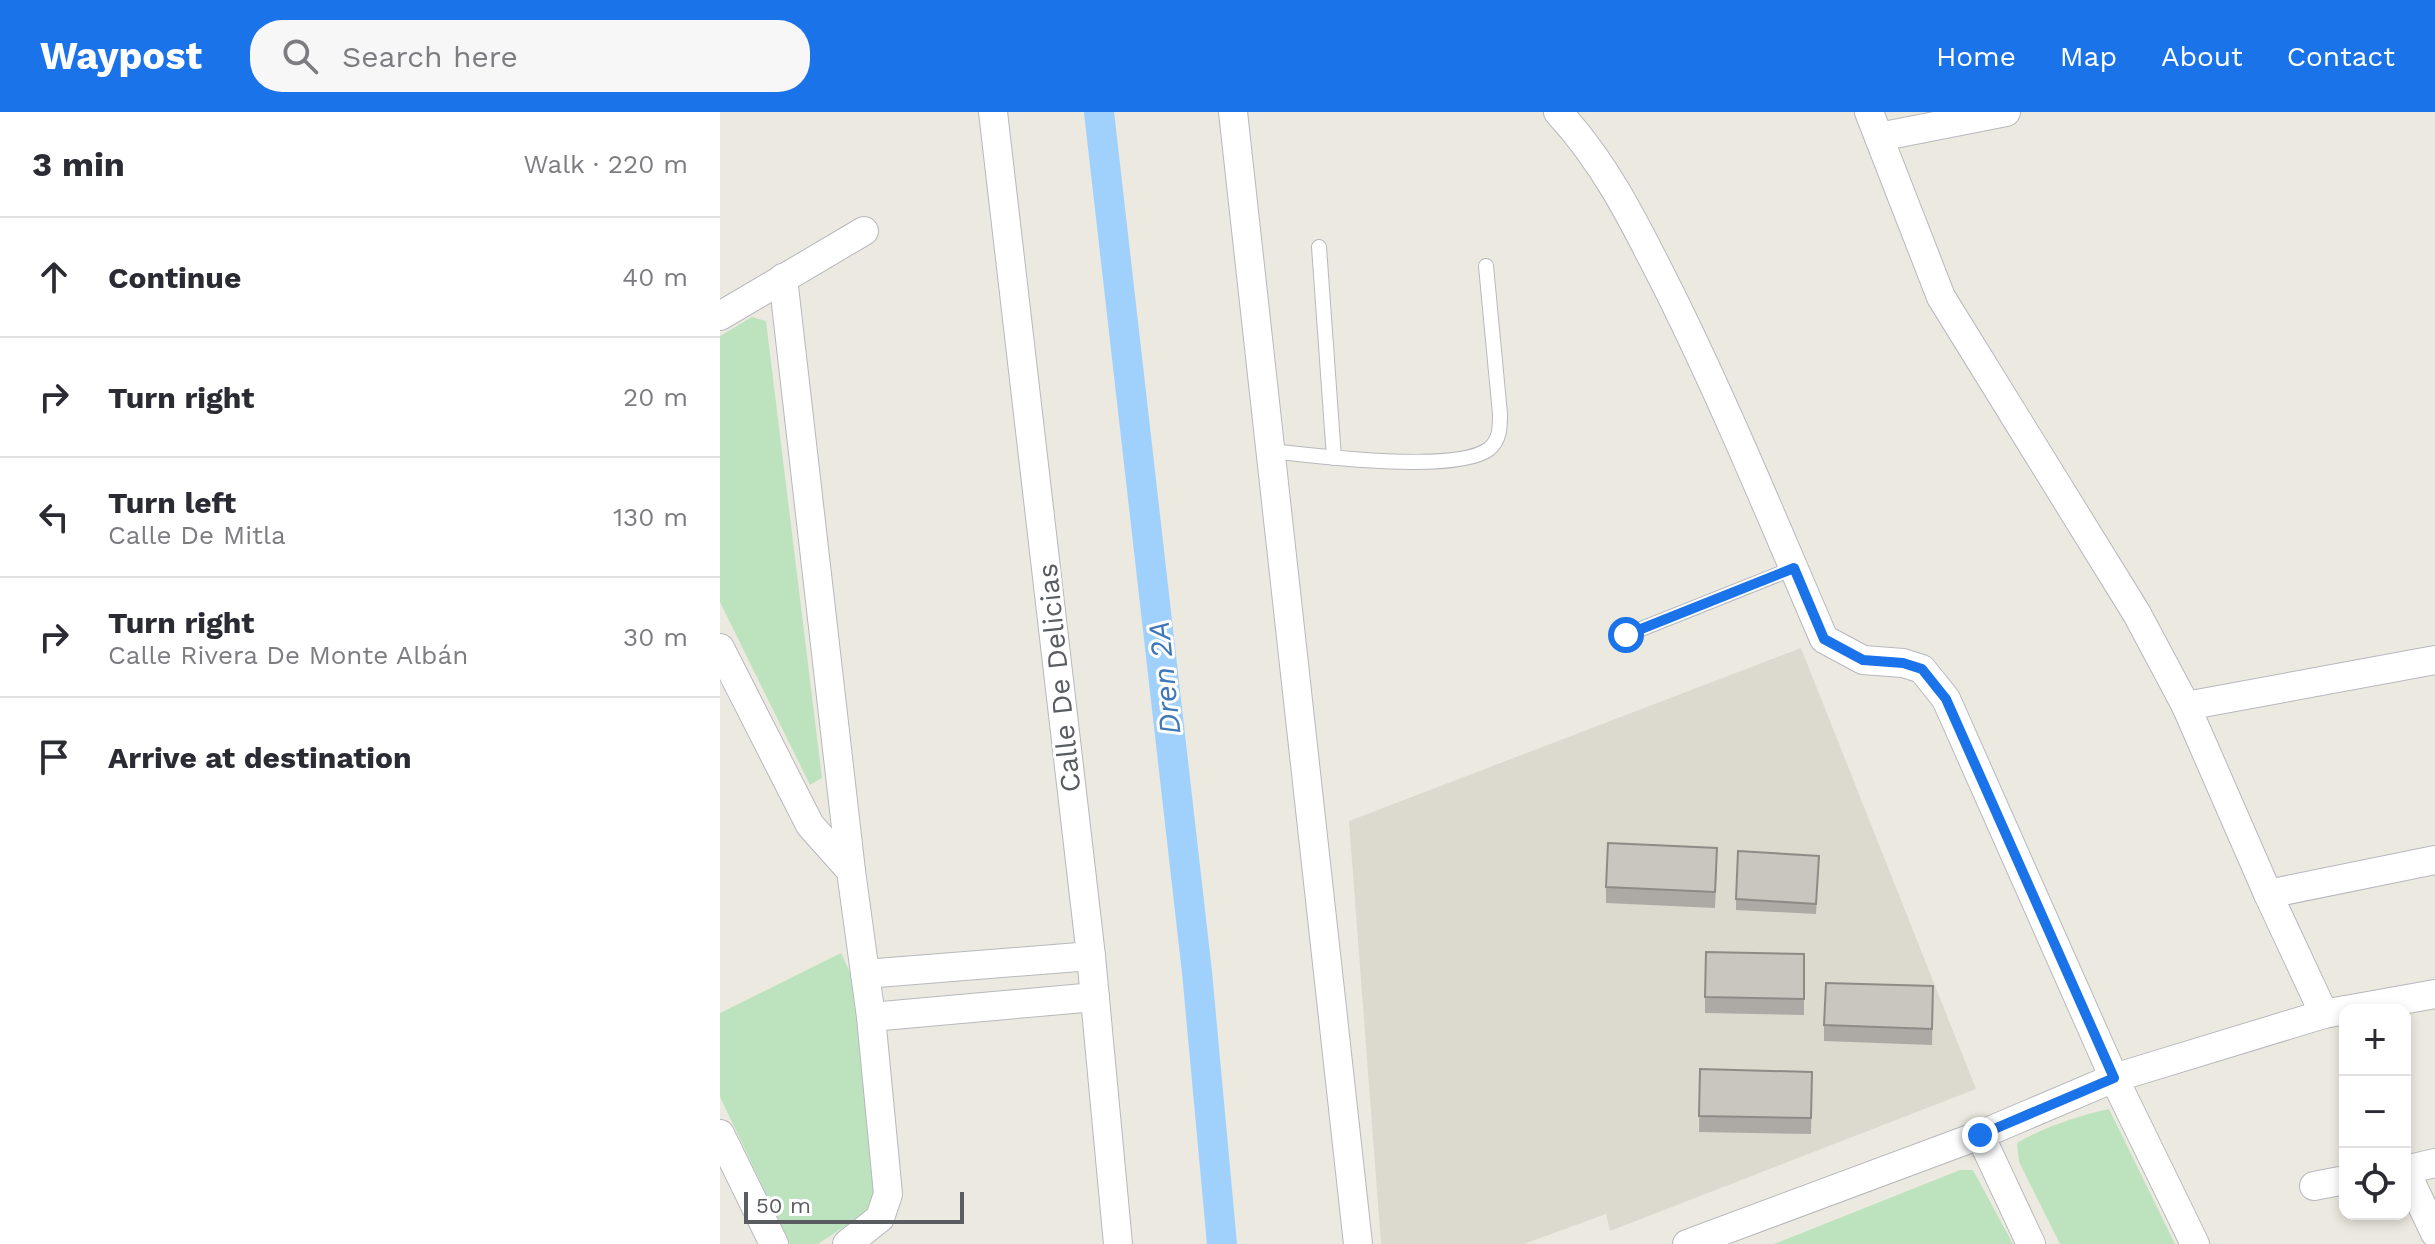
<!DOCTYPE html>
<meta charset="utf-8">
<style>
body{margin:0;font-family:"Work Sans",sans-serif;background:#f7f7f7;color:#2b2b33}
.controls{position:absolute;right:24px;bottom:24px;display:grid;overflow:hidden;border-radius:16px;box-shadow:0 4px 12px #0003}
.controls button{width:72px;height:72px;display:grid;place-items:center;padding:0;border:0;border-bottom:2px solid #e1e1e2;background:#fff;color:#2b2b33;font:40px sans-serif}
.scale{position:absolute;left:24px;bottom:20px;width:220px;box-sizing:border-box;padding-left:8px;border:4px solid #595c61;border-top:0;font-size:22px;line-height:28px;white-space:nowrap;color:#595c61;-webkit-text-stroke:6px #fff;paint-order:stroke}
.stop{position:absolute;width:24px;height:24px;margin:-18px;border:6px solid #1a73e8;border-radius:50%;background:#fff}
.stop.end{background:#1a73e8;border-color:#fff;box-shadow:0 2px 8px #0008}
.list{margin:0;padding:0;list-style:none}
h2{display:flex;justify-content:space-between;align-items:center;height:104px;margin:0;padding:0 32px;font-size:34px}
h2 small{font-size:26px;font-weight:400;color:#7c7c81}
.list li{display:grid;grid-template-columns:52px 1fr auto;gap:24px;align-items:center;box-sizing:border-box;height:120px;padding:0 32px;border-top:2px solid #e1e1e2}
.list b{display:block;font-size:30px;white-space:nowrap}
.list p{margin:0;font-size:26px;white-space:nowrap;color:#7c7c81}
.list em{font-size:26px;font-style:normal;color:#7c7c81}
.icon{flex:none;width:44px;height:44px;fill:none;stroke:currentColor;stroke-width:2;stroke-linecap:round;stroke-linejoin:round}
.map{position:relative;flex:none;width:1715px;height:1132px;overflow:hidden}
header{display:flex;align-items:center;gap:48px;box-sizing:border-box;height:112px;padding:0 40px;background:#1a73e8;color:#fff}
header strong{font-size:38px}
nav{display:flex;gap:44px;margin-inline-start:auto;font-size:28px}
.search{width:560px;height:72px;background:#f7f7f7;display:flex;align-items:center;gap:20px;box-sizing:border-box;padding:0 28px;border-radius:32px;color:#7c7c81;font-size:30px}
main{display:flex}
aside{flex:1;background:#fff}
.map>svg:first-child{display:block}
.education{fill:#dcd9ce}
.green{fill:#bde3be}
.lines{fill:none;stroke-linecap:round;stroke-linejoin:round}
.canal{stroke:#a0d1fd;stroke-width:30}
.lane-casing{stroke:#b6b8bd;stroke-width:16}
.street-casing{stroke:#b6b8bd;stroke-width:30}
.lane{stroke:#fff;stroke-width:14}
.street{stroke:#fff;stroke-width:28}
.wall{fill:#adaaa5}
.building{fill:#c9c6c0;stroke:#8d8b86;stroke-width:2}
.route{stroke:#1a73e8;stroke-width:10}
.labels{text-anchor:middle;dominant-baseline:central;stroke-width:6;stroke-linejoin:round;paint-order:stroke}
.street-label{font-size:28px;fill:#595c61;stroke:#fff}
.water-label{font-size:30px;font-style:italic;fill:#4077b6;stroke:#fff}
</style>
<header>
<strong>Waypost</strong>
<div class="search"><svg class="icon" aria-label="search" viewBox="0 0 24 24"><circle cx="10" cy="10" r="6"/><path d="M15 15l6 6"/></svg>Search here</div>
<nav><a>Home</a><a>Map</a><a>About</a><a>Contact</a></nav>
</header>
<main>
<aside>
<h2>3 min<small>Walk · 220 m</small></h2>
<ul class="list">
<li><svg class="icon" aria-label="ahead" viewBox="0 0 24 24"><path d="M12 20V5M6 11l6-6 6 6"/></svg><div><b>Continue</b></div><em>40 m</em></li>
<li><svg class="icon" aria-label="right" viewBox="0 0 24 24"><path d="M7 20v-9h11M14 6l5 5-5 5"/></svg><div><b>Turn right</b></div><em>20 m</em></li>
<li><svg class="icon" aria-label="left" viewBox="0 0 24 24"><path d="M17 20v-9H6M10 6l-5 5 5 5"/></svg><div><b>Turn left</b><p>Calle De Mitla</p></div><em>130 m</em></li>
<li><svg class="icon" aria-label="right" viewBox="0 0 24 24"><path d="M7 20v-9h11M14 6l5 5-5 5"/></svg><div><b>Turn right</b><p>Calle Rivera De Monte Albán</p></div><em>30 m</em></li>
<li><svg class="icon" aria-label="arrive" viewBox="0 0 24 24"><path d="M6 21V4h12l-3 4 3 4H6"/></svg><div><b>Arrive at destination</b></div></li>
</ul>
</aside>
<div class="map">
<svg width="1715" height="1132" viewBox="0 0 1715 1132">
<rect width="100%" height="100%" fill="#eceae0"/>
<!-- education -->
<path class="education" d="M1081 536 1256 977 890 1119 886 1102 804 1132H661L629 709Z"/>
<!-- green -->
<g class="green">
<path d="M32 205 46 209 102 666 90 673 0 490V224Z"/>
<path d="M121 841 133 867 156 1087 142 1103 98 1132H70L0 985V901Z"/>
<path d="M1389 997 1455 1132H1340L1299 1050 1297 1031C1325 1015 1357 1004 1389 997Z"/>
<path d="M1240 1058H1253L1293 1132H1054Z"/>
</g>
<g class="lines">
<!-- canal -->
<path class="canal" d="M379 0 477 860 502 1132"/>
<!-- lane casing -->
<g class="lane-casing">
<g id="lane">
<path d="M599 135 614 346"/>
<path d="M552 339C595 344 736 362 769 337 780 328 780 315 780 302L766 154"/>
<path d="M906 523 1074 456"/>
</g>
</g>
<!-- street casing -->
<g class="street-casing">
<g id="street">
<path d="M273 0 371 844 398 1132"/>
<path d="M513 0 638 1132"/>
<path d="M838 0C888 54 917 116 950 181 1006 294 1054 411 1104 527L1143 548 1183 551 1202 557 1226 587 1394 966 1475 1132"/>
<path d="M1149 0 1221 185 1417 502 1466 594 1548 782 1604 902"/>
<path d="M1159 25 1286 0"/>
<path d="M63 166 131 759"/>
<path d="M0 204 144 119"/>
<path d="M0 536 90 713 131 759 151 905 168 1082 160 1106 127 1132"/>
<path d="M1466 594 1715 548"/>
<path d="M1548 782 1715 748"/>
<path d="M145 862 371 844"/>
<path d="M1626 898 1715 882"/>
<path d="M151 905 375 885"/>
<path d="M0 1022 54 1132"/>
<path d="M1260 1023 1311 1132"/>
<path d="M1685 1058 1715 1121"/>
<path d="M1685 1058 1715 1051"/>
<path d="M1594 1074 1625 1068"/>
<path d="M967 1132 1260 1023 1394 966 1604 902 1625 898"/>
</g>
</g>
<!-- lane -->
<use href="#lane" class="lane"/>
<!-- street -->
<use href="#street" class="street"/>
</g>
<!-- wall -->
<g class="wall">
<path d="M1099 744 1096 802 1016 798V787Z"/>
<path d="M997 752 995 796 886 791V775Z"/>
<path d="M1084 842V903L985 901V885Z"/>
<path d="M1213 874 1212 933 1104 929V913Z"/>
<path d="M980 957 1092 960 1091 1022 979 1020Z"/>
</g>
<!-- building -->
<g class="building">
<path d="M888 731 997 736 995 780 886 775Z"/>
<path d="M1018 739 1099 744 1096 792 1016 787Z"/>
<path d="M986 840 1084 842V887L985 885Z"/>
<path d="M1106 871 1213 874 1212 917 1104 913Z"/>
<path d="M980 957 1092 960 1091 1006 979 1004Z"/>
</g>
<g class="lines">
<!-- route -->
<path class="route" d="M906 523 1074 456 1104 527 1143 548 1183 551 1202 557 1226 587 1394 966 1260 1023"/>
</g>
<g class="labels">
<!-- street labels -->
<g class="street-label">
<text transform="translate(339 566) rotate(-96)">Calle De Delicias</text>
</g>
<!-- water labels -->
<g class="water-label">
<text transform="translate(444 566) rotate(-96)">Dren 2A</text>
</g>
</g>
</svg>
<div class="controls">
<button>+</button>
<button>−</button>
<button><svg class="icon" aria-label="locate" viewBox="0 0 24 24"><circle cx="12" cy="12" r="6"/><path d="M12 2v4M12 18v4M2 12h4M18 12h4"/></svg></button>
</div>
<div class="scale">50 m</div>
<div class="stop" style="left:906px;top:523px"></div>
<div class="stop end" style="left:1260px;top:1023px"></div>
</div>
</main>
